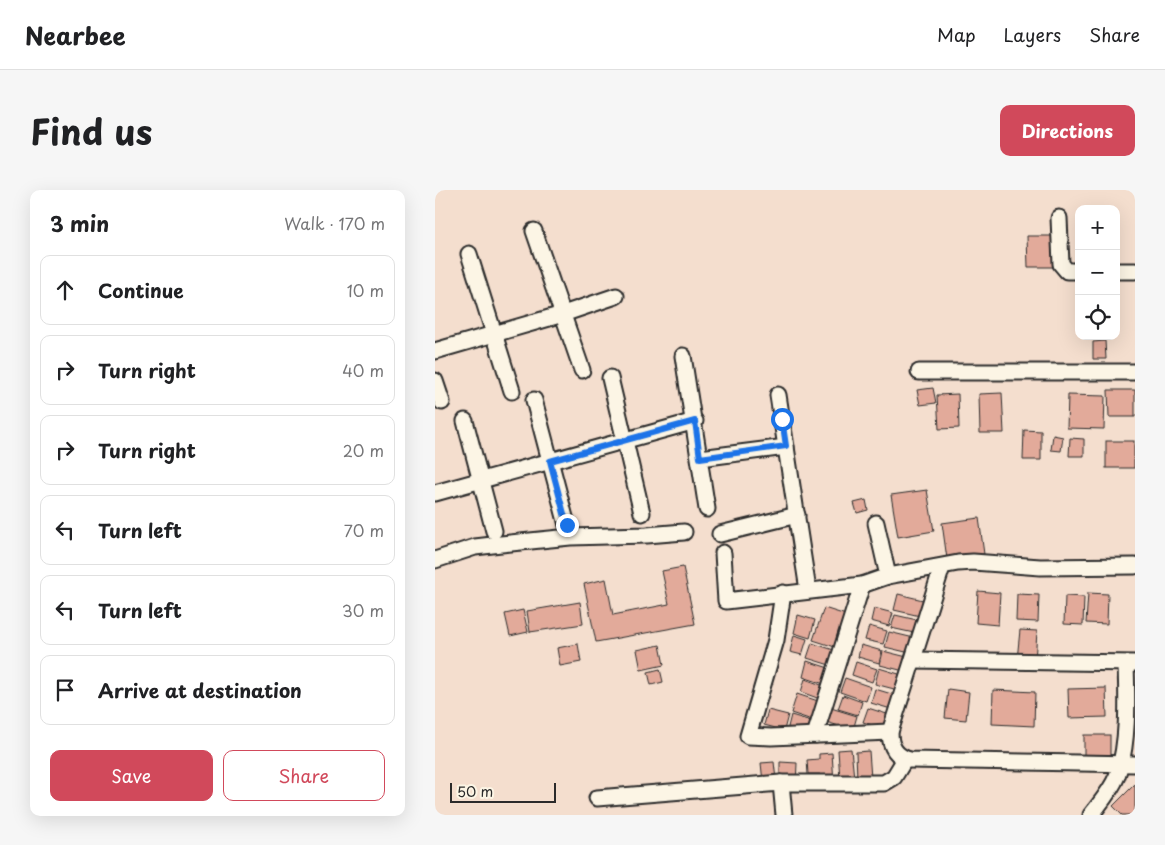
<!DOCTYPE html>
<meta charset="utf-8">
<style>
body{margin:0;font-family:"Playpen Sans",sans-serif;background:#f6f6f6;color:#202124}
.controls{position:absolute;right:15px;top:15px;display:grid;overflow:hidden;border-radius:10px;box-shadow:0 5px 20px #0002}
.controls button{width:45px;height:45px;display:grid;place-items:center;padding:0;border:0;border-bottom:1px solid #e0e0e0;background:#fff;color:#202124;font:25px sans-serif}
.scale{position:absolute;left:15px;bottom:12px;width:106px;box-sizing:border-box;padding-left:5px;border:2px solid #2b2b2b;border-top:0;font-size:14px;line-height:18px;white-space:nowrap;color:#2b2b2b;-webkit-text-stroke:4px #fcf5e5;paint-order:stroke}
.stop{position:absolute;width:15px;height:15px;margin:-11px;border:4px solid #1a73e8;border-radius:50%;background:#fff}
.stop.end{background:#1a73e8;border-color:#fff;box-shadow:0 1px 5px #0008}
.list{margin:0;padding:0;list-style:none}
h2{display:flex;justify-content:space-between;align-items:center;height:65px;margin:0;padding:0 20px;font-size:21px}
h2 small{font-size:16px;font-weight:400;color:#757577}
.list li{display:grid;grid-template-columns:32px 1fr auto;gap:15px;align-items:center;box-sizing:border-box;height:70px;margin:0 10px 10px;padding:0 10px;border:1px solid #e0e0e0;border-radius:10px}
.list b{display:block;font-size:19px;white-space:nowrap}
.list em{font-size:16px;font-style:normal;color:#757577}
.actions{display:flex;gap:10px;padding:15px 20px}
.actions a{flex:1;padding:11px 0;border:1px solid #d1495b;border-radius:10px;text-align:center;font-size:18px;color:#d1495b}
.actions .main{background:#d1495b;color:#fff}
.icon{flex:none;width:28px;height:28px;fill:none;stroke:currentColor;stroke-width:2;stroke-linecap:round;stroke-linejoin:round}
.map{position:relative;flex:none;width:700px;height:625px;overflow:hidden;border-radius:10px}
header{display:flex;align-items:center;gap:30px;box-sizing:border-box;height:70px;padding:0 25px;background:#fff;border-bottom:1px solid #e0e0e0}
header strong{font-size:24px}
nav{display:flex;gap:28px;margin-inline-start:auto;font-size:18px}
.intro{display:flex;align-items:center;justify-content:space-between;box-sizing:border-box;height:120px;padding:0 30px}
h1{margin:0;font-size:35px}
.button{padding:12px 22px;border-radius:10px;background:#d1495b;color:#fff;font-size:18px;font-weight:700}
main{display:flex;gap:30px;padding:0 30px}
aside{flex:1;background:#fff;border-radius:10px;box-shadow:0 5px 20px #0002}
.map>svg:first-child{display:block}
.building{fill:#e2aa9a;stroke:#2b2b2b}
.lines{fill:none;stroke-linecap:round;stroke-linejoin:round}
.minor-casing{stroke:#2b2b2b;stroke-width:19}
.minor{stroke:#fcf5e5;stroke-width:15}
.route{stroke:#1a73e8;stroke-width:6}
</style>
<header>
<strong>Nearbee</strong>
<nav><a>Map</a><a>Layers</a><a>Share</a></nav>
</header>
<div class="intro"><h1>Find us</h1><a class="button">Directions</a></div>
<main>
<aside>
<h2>3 min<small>Walk · 170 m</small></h2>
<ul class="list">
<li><svg class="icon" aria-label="ahead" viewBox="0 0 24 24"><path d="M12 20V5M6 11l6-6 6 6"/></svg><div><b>Continue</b></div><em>10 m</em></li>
<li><svg class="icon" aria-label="right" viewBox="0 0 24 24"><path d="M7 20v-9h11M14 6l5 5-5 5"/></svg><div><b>Turn right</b></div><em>40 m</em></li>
<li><svg class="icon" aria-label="right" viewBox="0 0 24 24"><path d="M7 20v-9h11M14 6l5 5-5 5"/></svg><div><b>Turn right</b></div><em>20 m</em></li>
<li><svg class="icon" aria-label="left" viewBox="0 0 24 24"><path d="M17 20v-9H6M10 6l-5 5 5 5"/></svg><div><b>Turn left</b></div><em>70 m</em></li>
<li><svg class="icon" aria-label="left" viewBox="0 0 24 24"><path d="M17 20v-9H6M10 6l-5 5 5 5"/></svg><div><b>Turn left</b></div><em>30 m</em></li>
<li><svg class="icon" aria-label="arrive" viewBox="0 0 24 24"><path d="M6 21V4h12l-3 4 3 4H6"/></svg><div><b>Arrive at destination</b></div></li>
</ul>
<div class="actions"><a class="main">Save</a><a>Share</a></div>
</aside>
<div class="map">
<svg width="700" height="625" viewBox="0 0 700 625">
<rect width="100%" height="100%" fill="#f4dece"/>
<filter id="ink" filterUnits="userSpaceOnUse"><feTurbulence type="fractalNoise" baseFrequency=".02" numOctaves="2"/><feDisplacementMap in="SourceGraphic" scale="10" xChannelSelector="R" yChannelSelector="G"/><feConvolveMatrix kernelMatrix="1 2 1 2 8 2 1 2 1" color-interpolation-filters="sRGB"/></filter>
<g filter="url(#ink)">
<!-- building -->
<g class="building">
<path d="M592 46H619V77H593Z"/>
<path d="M670 151 671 169H658V152Z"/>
<path d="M498 198 501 213 485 215 482 200Z"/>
<path d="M673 200H700V227H674Z"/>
<path d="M567 203 569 243H545L544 204Z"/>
<path d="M523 204 524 238 504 239 502 205Z"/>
<path d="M633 205 670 206 669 239 632 238Z"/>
<path d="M589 240 606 241V270H588Z"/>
<path d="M618 245 628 247 626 261 616 260Z"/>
<path d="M635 248 649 249V266H634Z"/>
<rect x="671" y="251" width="28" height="27"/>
<path d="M492 300 499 341 463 347 456 305Z"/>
<path d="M431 310 433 320 422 323 419 313Z"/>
<path d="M544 328 549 364 512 369 507 333Z"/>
<path d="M248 377 260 434 161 452 149 394 171 389 178 425 234 414 227 381Z"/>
<path d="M543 401 565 403 563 435 541 433Z"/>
<path d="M653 403 673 404 672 434 651 433Z"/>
<path d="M463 404 488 410 485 426 459 420Z"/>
<path d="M582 404 604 405 603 432 581 431Z"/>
<path d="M630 406 649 407 648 435 629 434Z"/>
<path d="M145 412 148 434 95 442 92 421Z"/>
<path d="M389 418 411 425 400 457 378 450Z"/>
<path d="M439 418 458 423 454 436 436 431Z"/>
<path d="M88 420 93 442 75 446 70 424Z"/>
<path d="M363 425 380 430 375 448 359 443Z"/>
<path d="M460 425 482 430 479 443 456 438Z"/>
<path d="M434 436 452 441 448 454 430 450Z"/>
<path d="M585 440 602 441 600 472 582 470Z"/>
<path d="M454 442 479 448 475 463 450 457Z"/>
<path d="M359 445 372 449 367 465 355 462Z"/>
<path d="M377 453 402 461 398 476 372 468Z"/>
<path d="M143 454 146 472 125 476 122 458Z"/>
<path d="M225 455 229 475 206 480 202 460Z"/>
<path d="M426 455 447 461 444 473 423 467Z"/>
<path d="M448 461 472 467 469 481 445 475Z"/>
<path d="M372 471 397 479 392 495 368 487Z"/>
<path d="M421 472 442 479 437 492 417 485Z"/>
<path d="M444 478 467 485 463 500 440 494Z"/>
<path d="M225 479 228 492 216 495 213 482Z"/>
<path d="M410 488 436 497 431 511 405 502Z"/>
<path d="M370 489 389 496 385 509 366 502Z"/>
<path d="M671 498 672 527 634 528 633 499Z"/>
<path d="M440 499 460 505 456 519 436 513Z"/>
<path d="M513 499 534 502 531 530 510 528Z"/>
<path d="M558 500 600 502 599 536 557 534Z"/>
<path d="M362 504 386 512 380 531 356 523Z"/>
<path d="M408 505 427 512 423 525 403 519Z"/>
<path d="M396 518 422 526 418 540 391 532Z"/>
<path d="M433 518 455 525 451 539 428 532Z"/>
<path d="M333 520 353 525 349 540 329 535Z"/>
<path d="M356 525 376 531 372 543 353 537Z"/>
<rect x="649" y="545" width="26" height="22"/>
<path d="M416 559 419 588 405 589 403 560Z"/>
<path d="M434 561 436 588 422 589 421 562Z"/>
<path d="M397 563 399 592 386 593 385 584H373L372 570 384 569V564Z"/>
<path d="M339 572 341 590 328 592 326 573Z"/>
<path d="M345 572 362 573 361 596 345 595Z"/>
<path d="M700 594V625H687L678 616Z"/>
</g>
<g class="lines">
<!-- minor casing -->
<g class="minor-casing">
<g id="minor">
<path d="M624 28 626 74 632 81H644"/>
<path d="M99 41 147 180"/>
<path d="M34 64 77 201"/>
<path d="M681 81H700"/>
<path d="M0 161 128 124 181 106"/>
<path d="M248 166 272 319"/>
<path d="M484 182H700"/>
<path d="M175 188 207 323"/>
<path d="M0 191 7 212"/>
<path d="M343 205 373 400"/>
<path d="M99 210 132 335"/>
<path d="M30 231 59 341"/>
<path d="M265 268 351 257"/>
<path d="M0 303 260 231"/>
<path d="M441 333 453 386"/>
<path d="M285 344 362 325"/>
<path d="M288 363 291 411 427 395 453 386 523 373 538 372 605 377 700 376"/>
<path d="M0 370 40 357 66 354 135 347 212 345 249 342"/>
<path d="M507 377 455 542C455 556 460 566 475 570L700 574"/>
<path d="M348 403 341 450 313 546 336 547 455 542"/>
<path d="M478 470 700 473"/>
<path d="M380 545 427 395"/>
<path d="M346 593 349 625"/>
<path d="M162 608 346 593H449L459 587 470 569"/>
<path d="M656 625C665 613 676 601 682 586 694 554 692 507 691 474"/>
</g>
</g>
<!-- minor -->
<use href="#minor" class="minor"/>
</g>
</g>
<g class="lines" filter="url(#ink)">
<!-- route -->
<path class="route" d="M132 335 115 271 260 231 265 268 351 256 347 229"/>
</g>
</svg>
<div class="controls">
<button>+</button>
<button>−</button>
<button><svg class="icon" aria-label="locate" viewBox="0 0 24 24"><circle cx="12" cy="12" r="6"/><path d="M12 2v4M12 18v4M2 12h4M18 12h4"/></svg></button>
</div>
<div class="scale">50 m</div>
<div class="stop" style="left:347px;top:229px"></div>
<div class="stop end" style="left:132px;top:335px"></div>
</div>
</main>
